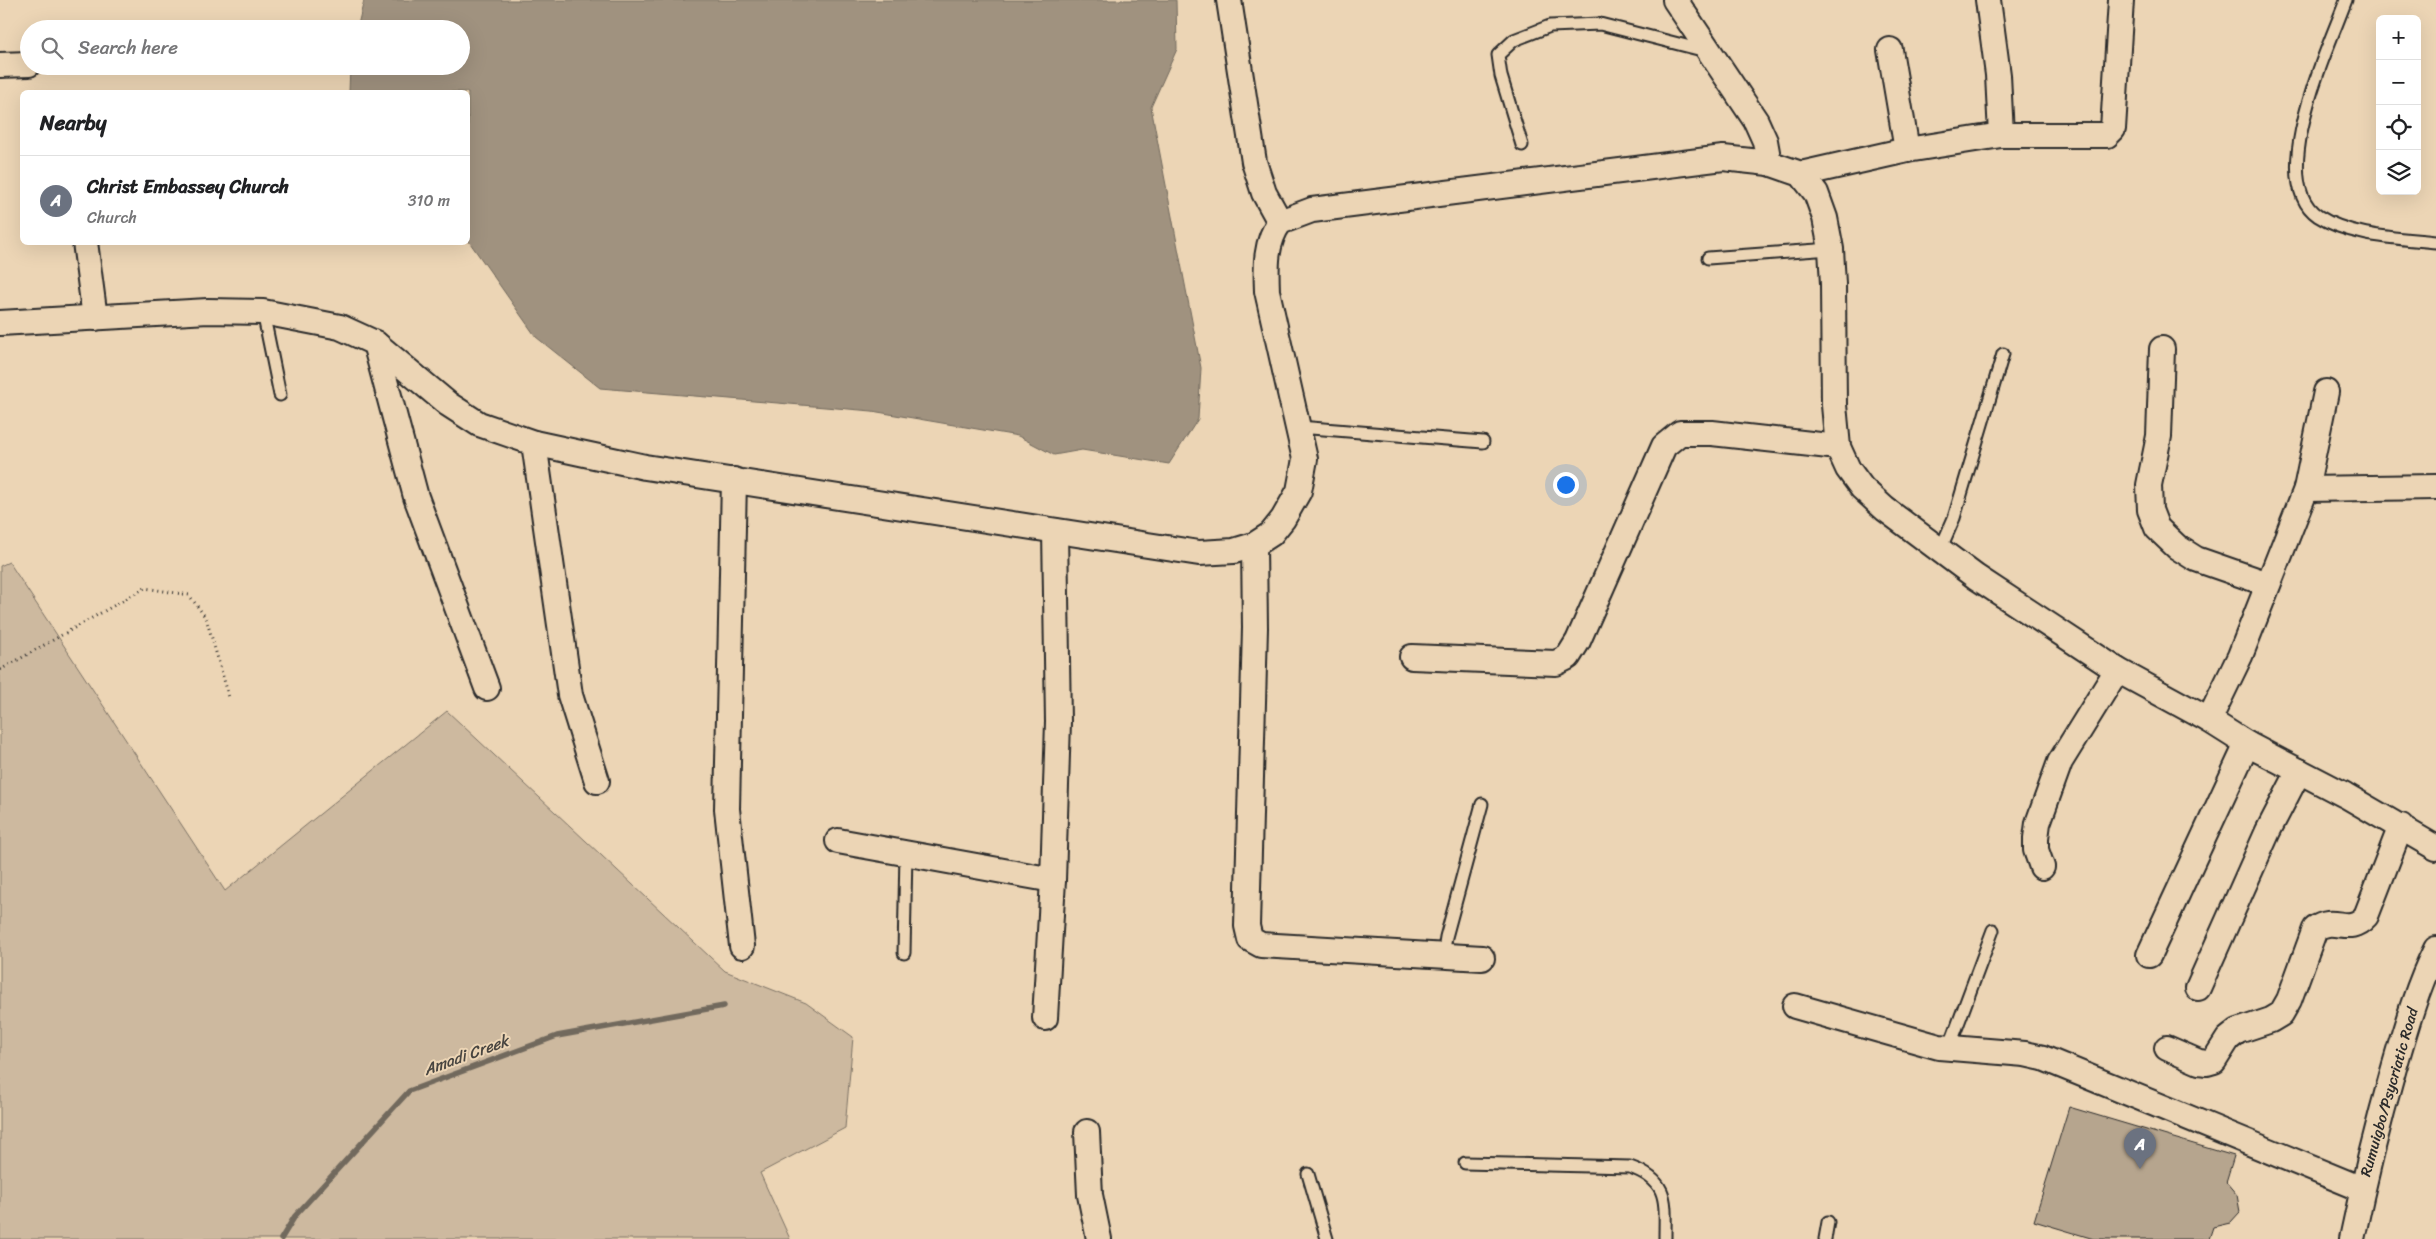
<!DOCTYPE html>
<meta charset="utf-8">
<style>
body{margin:0;font-family:Sriracha,sans-serif;background:#f6f6f6;color:#202124}
.controls{position:absolute;right:15px;top:15px;display:grid;overflow:hidden;border-radius:8px;box-shadow:0 5px 20px #0002}
.controls button{width:45px;height:45px;display:grid;place-items:center;padding:0;border:0;border-bottom:1px solid #e0e0e0;background:#fff;color:#202124;font:25px sans-serif}
.you{position:absolute;left:1565px;top:484px;width:18px;height:18px;margin:-12px;border:4px solid #fff;border-radius:50%;background:#1a73e8;box-shadow:0 0 0 8px #1a73e833}
.badge{display:grid;place-items:center;width:32px;height:32px;border-radius:50%;background:#2563eb;color:#fff;font-size:16px;font-weight:700}
.pin{position:absolute;translate:-50% -41px;filter:drop-shadow(0 1px 2px #0008)}
.pin::after{content:'';position:absolute;top:26px;width:18px;height:15px;background:inherit;clip-path:polygon(0 0,100% 0,50% 100%)}
.list{margin:0;padding:0;list-style:none}
h2{display:flex;justify-content:space-between;align-items:center;height:65px;margin:0;padding:0 20px;font-size:21px}
h2 small{font-size:16px;font-weight:400;color:#757577}
.list li{display:grid;grid-template-columns:32px 1fr auto;gap:15px;align-items:center;box-sizing:border-box;height:90px;padding:0 20px;border-top:1px solid #e0e0e0}
.list b{display:block;font-size:19px;white-space:nowrap}
.list p{margin:0;font-size:16px;white-space:nowrap;color:#757577}
.list em{font-size:16px;font-style:normal;color:#757577}
.icon{flex:none;width:28px;height:28px;fill:none;stroke:currentColor;stroke-width:2;stroke-linecap:round;stroke-linejoin:round}
.map{position:relative;flex:none;width:2436px;height:1239px;overflow:hidden}
.search{position:absolute;background:#fff;box-shadow:0 5px 20px #0002;left:20px;top:20px;width:450px;height:55px;display:flex;align-items:center;gap:12px;box-sizing:border-box;padding:0 18px;border-radius:28px;color:#757577;font-size:19px}
.panel{position:absolute;background:#fff;box-shadow:0 5px 20px #0002;left:20px;top:90px;width:450px;height:155px;border-radius:8px}
.map>svg:first-child{display:block}
.green{fill:#cdb99f;stroke:#7c7265}
.water{fill:#a0927f;stroke:#71695d}
.lines{fill:none;stroke-linecap:round;stroke-linejoin:round}
.stream{stroke:#71695d;stroke-width:5.5}
.building{fill:#b6a58e;stroke:#2b2b2b}
.service-casing{stroke:#2b2b2b;stroke-width:15}
.minor-casing{stroke:#2b2b2b;stroke-width:28}
.path{stroke:#2b2b2b;stroke-width:3;stroke-dasharray:1 4;stroke-linecap:butt}
.service{stroke:#ecd5b5;stroke-width:11}
.minor{stroke:#ecd5b5;stroke-width:24}
.labels{text-anchor:middle;dominant-baseline:central;stroke-width:4;stroke-linejoin:round;paint-order:stroke}
.street-label{font-size:15px;fill:#2b2b2b;stroke:#ecd5b5}
.water-label{font-size:16px;font-style:italic;fill:#484540;stroke:#ecd5b5}
</style>
<div class="map">
<svg width="2436" height="1239" viewBox="0 0 2436 1239">
<rect width="100%" height="100%" fill="#ecd5b5"/>
<filter id="ink" filterUnits="userSpaceOnUse"><feTurbulence type="fractalNoise" baseFrequency=".02" numOctaves="2"/><feDisplacementMap in="SourceGraphic" scale="10" xChannelSelector="R" yChannelSelector="G"/><feConvolveMatrix kernelMatrix="1 2 1 2 8 2 1 2 1" color-interpolation-filters="sRGB"/></filter>
<g filter="url(#ink)">
<!-- green -->
<path class="green" d="M9 562 225 891 447 711 725 971 806 1003 853 1037 845 1128 760 1173 790 1239H0V566Z"/>
<!-- water -->
<path class="water" d="M364 0H1176L1177 49 1151 107 1201 368 1198 419 1169 464 1082 450 1054 455 1018 436 872 411 600 388 536 337 468 240V92H349L350 66H461V29H357Z"/>
<g class="lines">
<!-- stream -->
<path class="stream" d="M281 1239 295 1216 409 1091 557 1036 724 1006"/>
</g>
<!-- building -->
<path class="building" d="M2069 1107 2234 1156 2226 1182 2237 1195 2240 1212 2230 1223 2213 1227 2209 1239H2094L2034 1221Z"/>
<g class="lines">
<!-- service casing -->
<g class="service-casing">
<g id="service">
<path d="M2346 0C2329 47 2265 180 2318 216 2350 237 2399 238 2436 242"/>
<path d="M1522 145 1501 76 1498 55 1514 40 1550 26 1600 24 1706 51"/>
<path d="M1708 258 1831 249"/>
<path d="M263 312 280 395"/>
<path d="M1299 427 1483 442"/>
<path d="M1940 550 1954 518 2003 354"/>
<path d="M904 953 906 853"/>
<path d="M1443 956 1446 937 1482 804"/>
<path d="M1949 1048 1993 930"/>
<path d="M1465 1163 1630 1167C1670 1181 1665 1202 1665 1239"/>
<path d="M1308 1174 1327 1239"/>
<path d="M1825 1239 1828 1222"/>
</g>
</g>
<!-- minor casing -->
<g class="minor-casing">
<g id="minor">
<path d="M1229 0 1254 162 1264 193 1280 222"/>
<path d="M1675 0 1756 121 1765 141 1769 163"/>
<path d="M1988 0 1998 75 2001 135"/>
<path d="M1890 50 1907 150"/>
<path d="M0 65 29 64"/>
<path d="M1801 174 1907 150 2001 135H2107L2113 129 2121 0"/>
<path d="M85 242 95 318"/>
<path d="M0 323 208 311 263 312 340 327 375 343 448 404 479 424 534 443 645 467 1199 553 1234 551 1254 545 1271 534 1283 519 1299 491 1305 459 1267 291C1266 267 1265 242 1280 222L1312 210 1723 158 1769 163 1801 174 1816 193 1825 218 1831 249 1833 284 1834 405 1838 447 1848 469 1862 488 1885 509 1976 577 2117 670 2209 720 2247 744 2345 795 2436 848"/>
<path d="M375 343 416 497 487 688"/>
<path d="M2162 349 2159 436 2149 485 2150 510 2157 528 2177 547 2196 559 2268 584"/>
<path d="M534 443 570 695 597 781"/>
<path d="M734 480 727 809 742 946"/>
<path d="M2306 489 2436 487"/>
<path d="M1254 545 1255 628 1247 926 1250 939 1261 945 1482 958"/>
<path d="M1412 657 1556 663 1568 657 1578 641 1664 446 1680 433H1712L1838 447"/>
<path d="M2209 720 2240 656 2306 489 2326 392"/>
<path d="M838 841 1053 880"/>
<path d="M2042 867 2036 850V838L2038 823 2060 762 2117 670"/>
<path d="M2149 955 2247 744"/>
<path d="M2198 988 2268 831 2299 771"/>
<path d="M1795 1006 1939 1047 2025 1054 2043 1058 2362 1189"/>
<path d="M1045 1018 1053 880 1058 722 1055 531"/>
<path d="M2167 1048 2199 1062 2207 1063 2214 1061 2228 1039 2238 1031 2271 1020 2281 1014 2289 1000 2315 929C2335 915 2348 936 2366 916L2401 826"/>
<path d="M1087 1132 1090 1195 1099 1239"/>
<path d="M2352 1239C2364 1181 2378 1124 2394 1068 2406 1027 2417 987 2436 949"/>
</g>
</g>
<!-- path -->
<path class="path" d="M0 670 145 588 189 595 206 618 229 697"/>
<!-- service -->
<use href="#service" class="service"/>
<!-- minor -->
<use href="#minor" class="minor"/>
</g>
</g>
<g class="labels">
<!-- street labels -->
<g class="street-label">
<text transform="translate(2389 1092) rotate(-74)">Rumuigbo/Psycriatic Road</text>
</g>
<!-- water labels -->
<g class="water-label">
<text transform="translate(466 1055) rotate(-20)">Amadi Creek</text>
</g>
</g>
</svg>
<div class="controls">
<button>+</button>
<button>−</button>
<button><svg class="icon" aria-label="locate" viewBox="0 0 24 24"><circle cx="12" cy="12" r="6"/><path d="M12 2v4M12 18v4M2 12h4M18 12h4"/></svg></button>
<button><svg class="icon" aria-label="layers" viewBox="0 0 24 24"><path d="M12 4l9 5-9 5-9-5zM3 14l9 5 9-5"/></svg></button>
</div>
<div class="you"></div>
<div class="pin badge" style="left:2140px;top:1169px;background:#6b7280">A</div>
<div class="search"><svg class="icon" aria-label="search" viewBox="0 0 24 24"><circle cx="10" cy="10" r="6"/><path d="M15 15l6 6"/></svg>Search here</div>
<section class="panel">
<h2>Nearby<small></small></h2>
<ul class="list">
<li><span class="badge" style="background:#6b7280">A</span><div><b>Christ Embassey Church</b><p>Church</p></div><em>310 m</em></li>
</ul>
</section>
</div>
